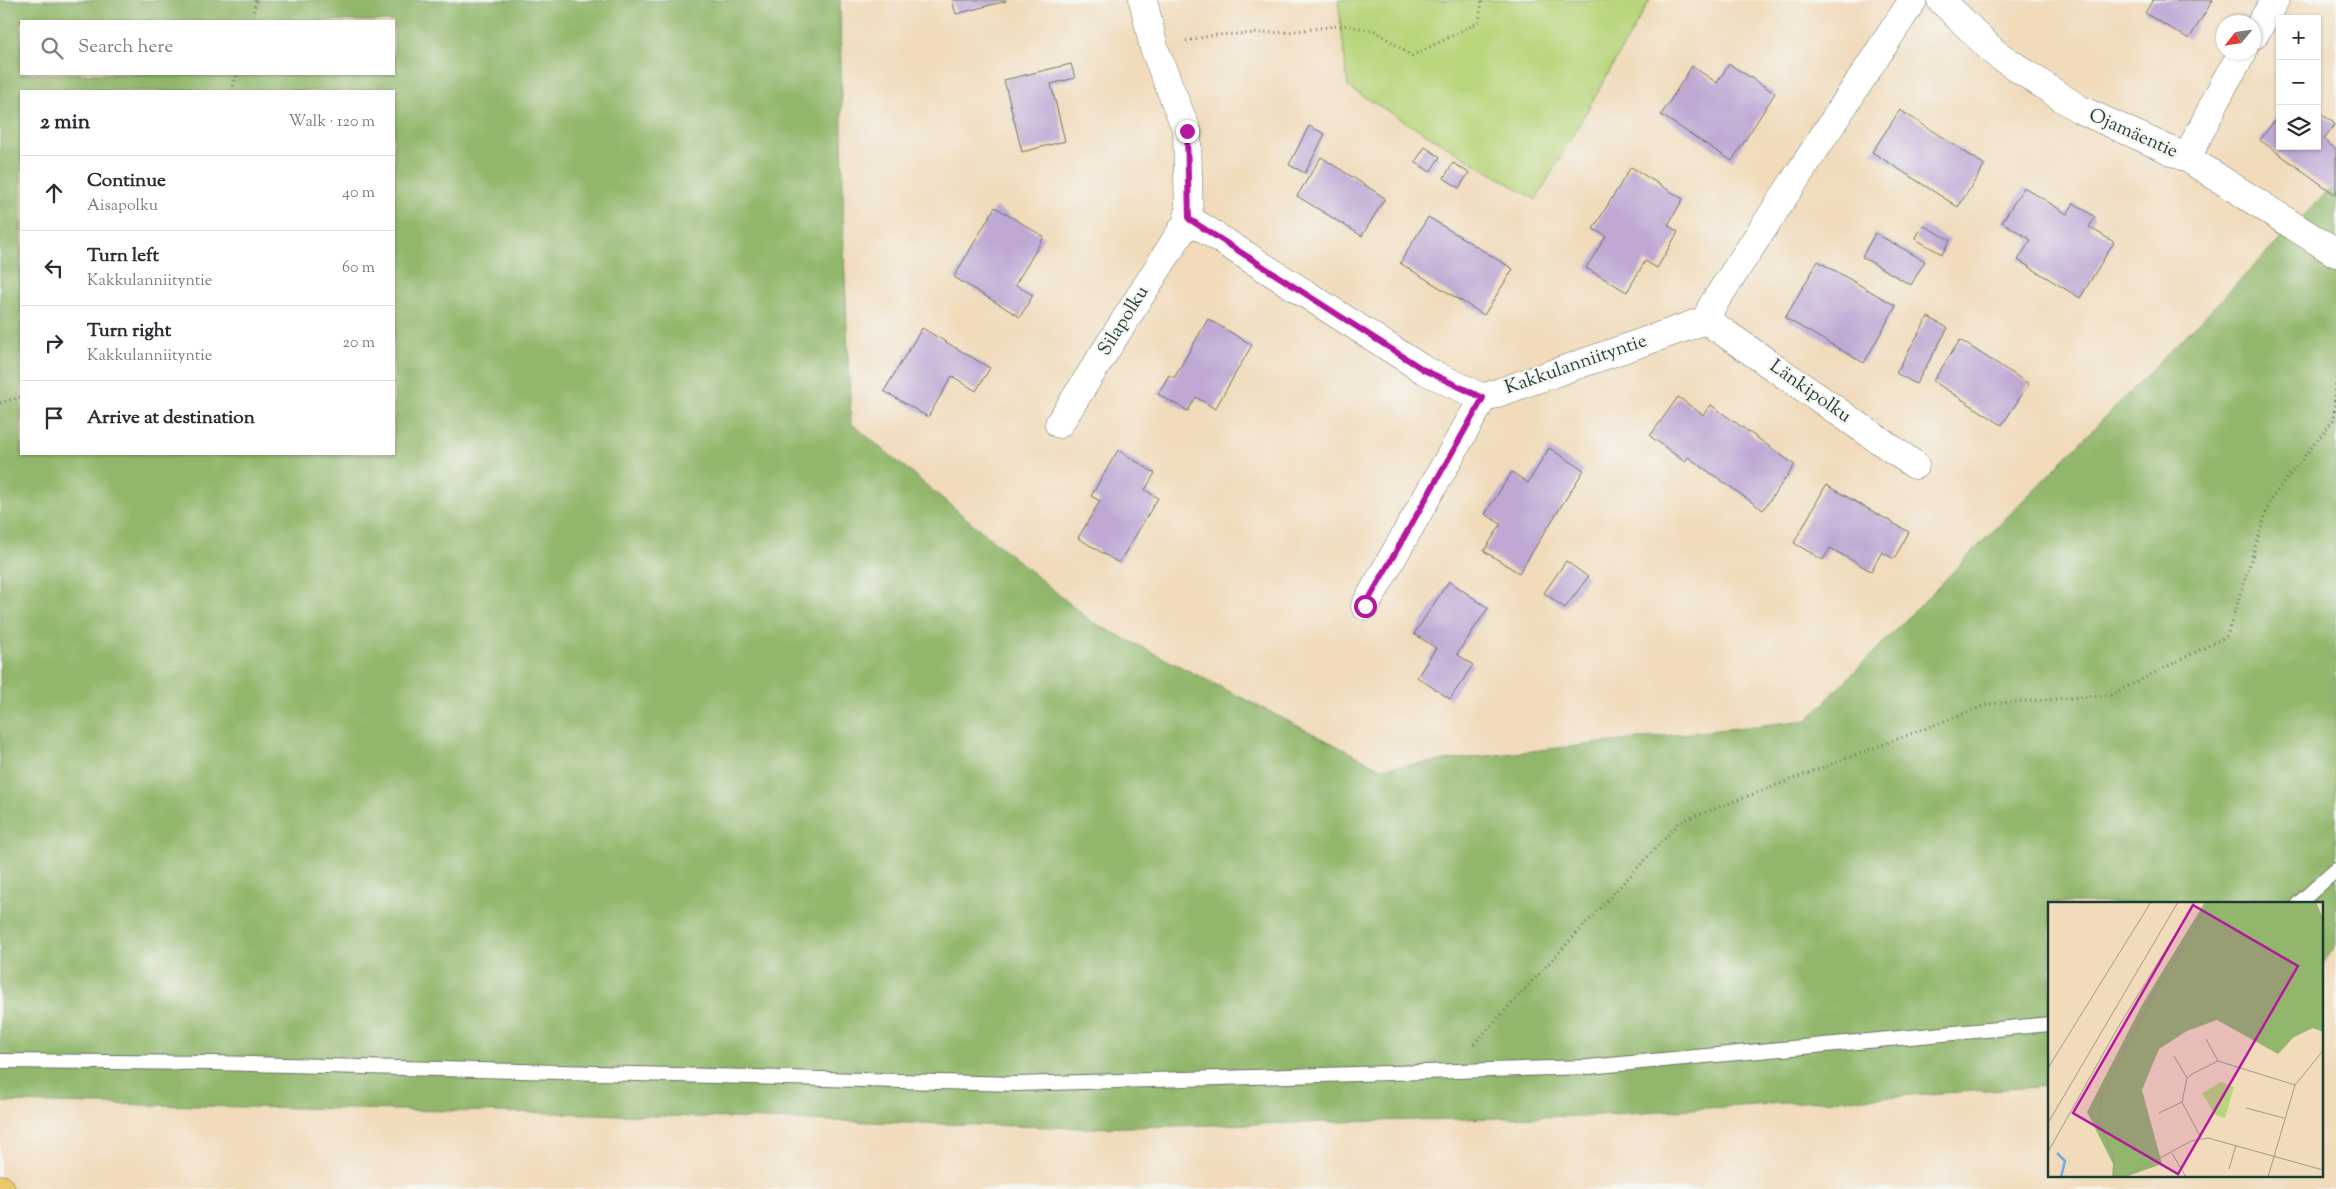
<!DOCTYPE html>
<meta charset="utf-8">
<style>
body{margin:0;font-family:"Sorts Mill Goudy",serif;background:#f7f7f7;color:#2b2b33}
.controls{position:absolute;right:15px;top:15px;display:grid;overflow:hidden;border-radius:0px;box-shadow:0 1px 4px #0004}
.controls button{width:45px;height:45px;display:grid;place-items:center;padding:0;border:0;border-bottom:1px solid #e1e1e2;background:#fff;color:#2b2b33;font:25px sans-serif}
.compass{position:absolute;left:2216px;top:15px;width:45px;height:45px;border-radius:50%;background:#fff;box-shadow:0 1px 4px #0004;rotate:240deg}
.stop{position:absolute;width:15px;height:15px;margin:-11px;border:4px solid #b5179e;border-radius:50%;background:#fff}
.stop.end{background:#b5179e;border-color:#fff;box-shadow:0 1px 5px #0008}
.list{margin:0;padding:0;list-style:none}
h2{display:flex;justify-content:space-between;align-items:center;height:65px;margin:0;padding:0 20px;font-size:21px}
h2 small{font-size:16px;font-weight:400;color:#7c7c81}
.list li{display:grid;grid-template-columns:32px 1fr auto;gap:15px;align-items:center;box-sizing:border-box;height:75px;padding:0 20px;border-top:1px solid #e1e1e2}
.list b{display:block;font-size:19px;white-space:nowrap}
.list p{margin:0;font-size:16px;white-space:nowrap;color:#7c7c81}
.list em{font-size:16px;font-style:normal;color:#7c7c81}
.icon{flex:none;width:28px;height:28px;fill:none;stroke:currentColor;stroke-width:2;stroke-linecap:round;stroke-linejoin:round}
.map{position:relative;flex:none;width:2336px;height:1189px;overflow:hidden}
.search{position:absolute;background:#fff;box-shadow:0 1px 4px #0004;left:20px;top:20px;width:375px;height:55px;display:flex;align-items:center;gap:12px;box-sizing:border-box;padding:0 18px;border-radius:0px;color:#7c7c81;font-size:19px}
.panel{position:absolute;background:#fff;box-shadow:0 1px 4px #0004;left:20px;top:90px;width:375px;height:365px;border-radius:0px}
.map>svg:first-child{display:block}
.green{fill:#b8d67c;stroke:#6c8a58}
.forest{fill:#92b76c;stroke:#587a50;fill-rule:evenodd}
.building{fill:#bfa9d4}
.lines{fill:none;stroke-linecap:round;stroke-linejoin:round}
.lane-casing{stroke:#687463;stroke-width:16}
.street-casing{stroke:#687463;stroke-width:29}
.highway-casing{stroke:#687463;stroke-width:29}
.path{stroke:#687463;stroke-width:3;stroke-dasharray:1 4;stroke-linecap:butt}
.lane{stroke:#fff;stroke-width:14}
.street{stroke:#fff;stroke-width:28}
.highway{stroke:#eac769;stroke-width:28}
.route{stroke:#b5179e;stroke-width:6}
.labels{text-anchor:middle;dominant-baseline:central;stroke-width:4.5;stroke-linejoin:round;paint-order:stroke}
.street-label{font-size:19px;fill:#1f3d34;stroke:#f6f6f2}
.inset-river{fill:none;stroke:#72aae1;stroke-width:2.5}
.inset-road{fill:none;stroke:#9d9c85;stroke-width:1}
.view{fill:#b5179e;fill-opacity:0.15;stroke:#b5179e;stroke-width:2.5}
.inset-edge{fill:none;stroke:#1f3d34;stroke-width:2.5}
</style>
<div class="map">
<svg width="2336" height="1189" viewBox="0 0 2336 1189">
<rect width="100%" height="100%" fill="#f6f6f2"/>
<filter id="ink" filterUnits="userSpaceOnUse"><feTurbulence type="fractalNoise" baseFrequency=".02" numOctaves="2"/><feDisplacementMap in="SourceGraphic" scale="10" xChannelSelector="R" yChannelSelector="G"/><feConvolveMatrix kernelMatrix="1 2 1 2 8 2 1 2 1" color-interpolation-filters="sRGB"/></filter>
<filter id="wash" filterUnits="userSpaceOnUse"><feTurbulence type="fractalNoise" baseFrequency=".0096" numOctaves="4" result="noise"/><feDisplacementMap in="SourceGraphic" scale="20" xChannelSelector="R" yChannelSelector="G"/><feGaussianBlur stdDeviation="1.12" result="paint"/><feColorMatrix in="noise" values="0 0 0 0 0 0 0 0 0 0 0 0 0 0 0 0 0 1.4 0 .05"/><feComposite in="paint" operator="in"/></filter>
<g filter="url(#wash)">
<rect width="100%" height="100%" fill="#f1dbbb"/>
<!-- green -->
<path class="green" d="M1338 0H1650L1536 200 1348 87Z"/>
<!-- forest -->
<path class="forest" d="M0 0H840L844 254 851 423 1092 622 1381 768 1807 720 2330 189 2336 194V945L2322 965V903H2050V1086L2020 1088 1580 1116 1088 1128 553 1113 0 1102ZM21 21H394V74H21ZM21 91H394V454H21Z"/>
<g id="blocks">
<!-- building -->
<g class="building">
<path d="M952 0H1006V1L956 14Z"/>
<path d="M2153 0H2213L2189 39 2145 13Z"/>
<path d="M1071 64 1075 78 1051 84 1065 141 1022 152 1004 80Z"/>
<path d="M1729 64 1775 93 1732 161 1661 115 1692 66 1717 83Z"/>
<path d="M1900 110 1985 165 1958 207 1872 152Z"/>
<path d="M2317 111 2335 124 2324 140 2336 149V195L2260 140 2280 113V146H2317Z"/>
<path d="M1309 126 1325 134 1305 173 1289 165Z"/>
<path d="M1425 147 1440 157 1430 172 1415 162Z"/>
<path d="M1321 157 1385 198 1362 236 1297 196Z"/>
<path d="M1453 163 1469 173 1459 188 1444 178Z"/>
<path d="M1631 167 1683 199 1668 225 1678 232 1657 268 1645 261 1627 292 1586 268 1606 236 1593 229Z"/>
<path d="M2024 187 2067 214 2074 203 2095 217 2089 227 2114 242 2080 298 2018 260 2031 240 2002 222Z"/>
<path d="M995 207 1044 237 1015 285 1033 295 1020 317 954 277Z"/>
<path d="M1428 217 1513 269 1484 315 1400 263Z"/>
<path d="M1923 225 1950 240 1942 254 1915 239Z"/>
<path d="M1875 233 1925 261 1911 285 1862 257Z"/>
<path d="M1818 261 1896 306 1864 363 1785 318Z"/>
<path d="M1928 317 1948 328 1916 384 1896 373Z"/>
<path d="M1208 319 1252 345 1215 409 1196 397 1188 411 1158 394 1169 375 1174 378Z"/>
<path d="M922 328 990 368 976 391 952 376 928 417 884 391Z"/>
<path d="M1960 340 2029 384 2002 425 1933 381Z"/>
<path d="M1678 397 1703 415 1711 405 1795 465 1763 510 1688 457 1685 462 1650 436Z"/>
<path d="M1549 448 1584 470 1519 573 1484 551 1501 524 1485 514 1512 472 1528 483Z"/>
<path d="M1118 450 1155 473 1145 490 1158 498 1119 563 1078 538 1100 501 1091 496Z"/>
<path d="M1826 485 1909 532 1894 559 1882 552 1871 571 1830 548 1823 560 1794 543Z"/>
<path d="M1566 561 1588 577 1565 608 1544 593Z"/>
<path d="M1449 581 1488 608 1457 654 1473 665 1450 699 1417 677 1436 648 1414 634Z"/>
</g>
</g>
</g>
<g filter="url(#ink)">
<use href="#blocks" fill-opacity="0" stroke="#687463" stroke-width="1"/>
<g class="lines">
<!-- lane casing -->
<g class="lane-casing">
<g id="lane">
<path d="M2299 903 2336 870"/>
<path d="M0 1061 213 1063 1016 1084 1588 1067 2050 1024"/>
</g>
</g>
<!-- street casing -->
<g class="street-casing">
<g id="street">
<path d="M1143 0 1154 48 1187 131 1189 219 1424 370 1483 398 1706 320 1712 306 1913 0"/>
<path d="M1941 0 1995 53 2079 109 2187 158 2336 253"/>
<path d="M2254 35 2275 0"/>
<path d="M2187 158 2225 82 2243 52"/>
<path d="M1706 320 1915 465"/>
<path d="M1059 424 1189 219"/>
<path d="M1365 606 1483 398"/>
</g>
</g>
<!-- highway casing -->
<g class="highway-casing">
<path id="highway" d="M0 1189H1"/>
</g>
<!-- path -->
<g class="path">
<path d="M251 21 256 0"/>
<path d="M1186 41 1214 35 1288 32 1344 25 1375 31 1412 56 1479 22 1482 0"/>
<path d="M232 91 237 74"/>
<path d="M0 403 21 397"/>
<path d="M1474 1044 1680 822 1989 704 2111 695 2227 636 2270 500 2334 419 2336 382"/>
</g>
<!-- lane -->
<use href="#lane" class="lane"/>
<!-- street -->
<use href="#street" class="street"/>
<!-- highway -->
<use href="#highway" class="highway"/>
</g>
</g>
<g class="lines" filter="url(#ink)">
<!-- route -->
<path class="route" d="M1187 131 1189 219 1424 370 1483 398 1365 606"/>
</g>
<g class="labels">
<!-- street labels -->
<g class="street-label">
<text transform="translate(2133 134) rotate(24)">Ojamäentie</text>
<text transform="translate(1124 321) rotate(-58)">Silapolku</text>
<text transform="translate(1576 365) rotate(-19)">Kakkulanniityntie</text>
<text transform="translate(1810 392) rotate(35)">Länkipolku</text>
</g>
</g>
<!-- overview -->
<g transform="translate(2048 902)">
<rect width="275" height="275" fill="#f1dbbb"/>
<path d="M173 180 186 185 177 216 167 213 154 191Z" fill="#b8d67c"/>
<path d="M157 0H268L275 16V130L265 126 246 135 230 152 169 118 139 129 111 147 94 188 114 262 77 275H64L65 262 39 210 94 103Z" fill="#92b76c"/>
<path class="inset-river" d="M9 251 17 259 13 275"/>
<path class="inset-road" d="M158 137 170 159M126 154 139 176M0 166 103 0M198 206 236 216M111 211 134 200M0 221 130 0M153 236 134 200 139 176 144 172 170 159 247 183M0 250 68 129 147 0M124 251 138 275M181 267 188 243M66 275V258L51 218 53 195 102 99 162 0M77 275 143 239 160 236 275 268M220 275 247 183 274 150"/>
<path class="view" d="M145 3 250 64 130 272 25 211Z"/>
<rect width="275" height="275" class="inset-edge"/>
</g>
</svg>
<div class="controls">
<button>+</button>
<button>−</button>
<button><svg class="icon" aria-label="layers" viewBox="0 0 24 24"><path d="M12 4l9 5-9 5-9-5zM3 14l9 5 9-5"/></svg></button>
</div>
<svg class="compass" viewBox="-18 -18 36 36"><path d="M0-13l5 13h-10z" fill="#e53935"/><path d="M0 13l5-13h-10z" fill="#7c7c81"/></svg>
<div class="stop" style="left:1365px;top:606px"></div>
<div class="stop end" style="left:1187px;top:131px"></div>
<div class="search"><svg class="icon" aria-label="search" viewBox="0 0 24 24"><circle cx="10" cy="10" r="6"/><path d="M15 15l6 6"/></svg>Search here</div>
<section class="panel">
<h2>2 min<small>Walk · 120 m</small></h2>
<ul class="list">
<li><svg class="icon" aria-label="ahead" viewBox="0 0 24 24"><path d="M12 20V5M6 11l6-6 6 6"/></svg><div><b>Continue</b><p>Aisapolku</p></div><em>40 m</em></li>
<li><svg class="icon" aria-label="left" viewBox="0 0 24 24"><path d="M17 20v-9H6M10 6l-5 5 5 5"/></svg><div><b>Turn left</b><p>Kakkulanniityntie</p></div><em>60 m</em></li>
<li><svg class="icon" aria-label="right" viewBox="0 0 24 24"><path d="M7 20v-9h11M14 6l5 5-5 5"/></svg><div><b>Turn right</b><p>Kakkulanniityntie</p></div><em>20 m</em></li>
<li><svg class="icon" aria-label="arrive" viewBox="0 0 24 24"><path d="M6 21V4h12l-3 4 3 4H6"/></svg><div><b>Arrive at destination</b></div></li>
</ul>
</section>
</div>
